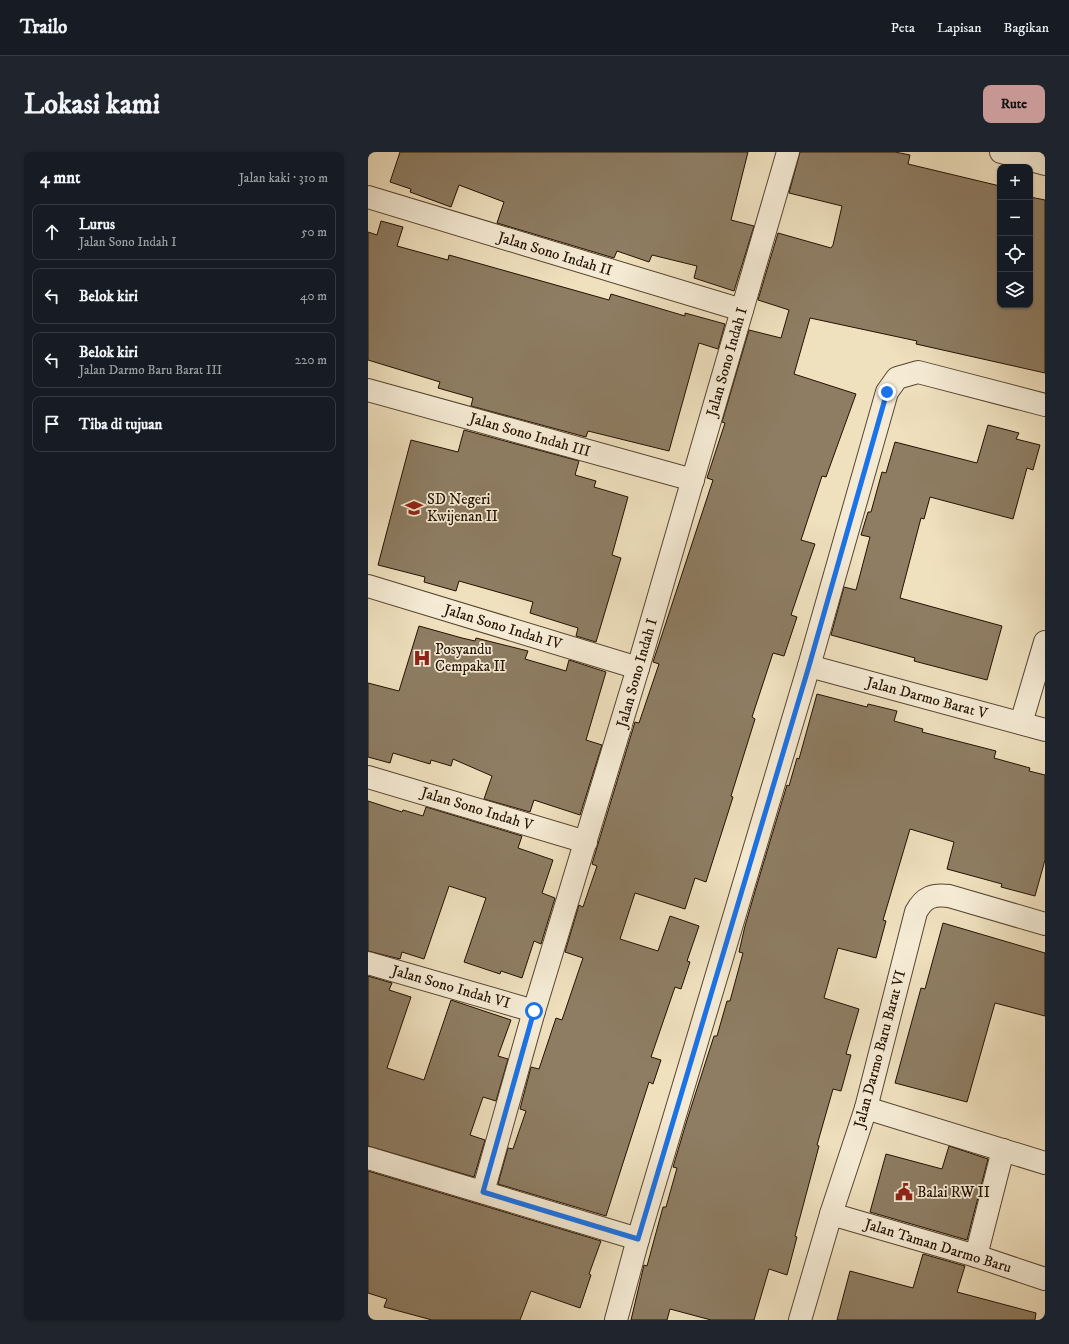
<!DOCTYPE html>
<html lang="id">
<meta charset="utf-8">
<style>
body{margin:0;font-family:"IM FELL DW Pica",serif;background:#20242c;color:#f1f3f6}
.controls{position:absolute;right:12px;top:12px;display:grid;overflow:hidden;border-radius:8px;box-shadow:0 1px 3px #0004}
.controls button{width:36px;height:36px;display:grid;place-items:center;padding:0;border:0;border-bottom:1px solid #363941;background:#171b24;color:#f1f3f6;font:20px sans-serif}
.stop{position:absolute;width:12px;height:12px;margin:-9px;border:3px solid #1a73e8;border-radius:50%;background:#fff}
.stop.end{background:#1a73e8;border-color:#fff;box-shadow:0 1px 4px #0008}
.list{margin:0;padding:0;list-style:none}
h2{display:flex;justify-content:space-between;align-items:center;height:52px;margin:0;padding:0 16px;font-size:17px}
h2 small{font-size:13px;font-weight:400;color:#9ea1a6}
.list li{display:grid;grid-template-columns:26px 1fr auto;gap:12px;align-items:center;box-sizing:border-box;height:56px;margin:0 8px 8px;padding:0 8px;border:1px solid #363941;border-radius:8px}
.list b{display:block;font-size:15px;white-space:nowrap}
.list p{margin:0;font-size:13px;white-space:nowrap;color:#9ea1a6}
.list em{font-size:13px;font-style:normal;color:#9ea1a6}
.icon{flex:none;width:22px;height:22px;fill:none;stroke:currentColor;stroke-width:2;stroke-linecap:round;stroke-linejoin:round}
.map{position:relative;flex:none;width:677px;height:1168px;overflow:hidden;border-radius:8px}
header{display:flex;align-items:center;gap:24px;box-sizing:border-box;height:56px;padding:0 20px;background:#171b24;border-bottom:1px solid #363941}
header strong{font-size:19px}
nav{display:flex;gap:22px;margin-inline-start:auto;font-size:14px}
.intro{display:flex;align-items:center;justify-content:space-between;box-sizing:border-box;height:96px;padding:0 24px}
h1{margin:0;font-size:28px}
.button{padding:10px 18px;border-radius:8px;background:#c59692;color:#111;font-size:14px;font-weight:700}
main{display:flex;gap:24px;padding:0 24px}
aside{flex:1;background:#171b24;border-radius:8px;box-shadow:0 1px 3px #0004}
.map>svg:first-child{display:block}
.building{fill:#8e7d63;stroke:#241101}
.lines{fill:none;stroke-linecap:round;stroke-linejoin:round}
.minor-casing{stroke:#574530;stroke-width:24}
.minor{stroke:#f5ebd5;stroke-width:22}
.route{stroke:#1a73e8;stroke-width:5}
.labels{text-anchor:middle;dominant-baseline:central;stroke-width:3.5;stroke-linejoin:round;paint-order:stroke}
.street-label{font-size:15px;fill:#241101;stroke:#f5ebd5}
.poi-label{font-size:15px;fill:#241101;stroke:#f5ebd5;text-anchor:start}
</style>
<header>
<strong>Trailo</strong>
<nav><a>Peta</a><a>Lapisan</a><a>Bagikan</a></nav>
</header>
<div class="intro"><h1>Lokasi kami</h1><a class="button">Rute</a></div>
<main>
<aside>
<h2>4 mnt<small>Jalan kaki · 310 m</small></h2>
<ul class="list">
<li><svg class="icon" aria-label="ahead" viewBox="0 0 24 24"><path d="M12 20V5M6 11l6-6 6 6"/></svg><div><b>Lurus</b><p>Jalan Sono Indah I</p></div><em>50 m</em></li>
<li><svg class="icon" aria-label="left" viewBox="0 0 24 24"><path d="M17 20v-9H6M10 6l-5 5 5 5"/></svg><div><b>Belok kiri</b></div><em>40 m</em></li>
<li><svg class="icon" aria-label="left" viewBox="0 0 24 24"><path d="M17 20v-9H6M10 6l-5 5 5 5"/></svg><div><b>Belok kiri</b><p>Jalan Darmo Baru Barat III</p></div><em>220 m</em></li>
<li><svg class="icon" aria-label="arrive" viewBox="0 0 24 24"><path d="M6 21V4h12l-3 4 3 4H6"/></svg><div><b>Tiba di tujuan</b></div></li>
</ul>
</aside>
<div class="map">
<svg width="677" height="1168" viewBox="0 0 677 1168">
<rect width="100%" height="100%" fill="#efe0be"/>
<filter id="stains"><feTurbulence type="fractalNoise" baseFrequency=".005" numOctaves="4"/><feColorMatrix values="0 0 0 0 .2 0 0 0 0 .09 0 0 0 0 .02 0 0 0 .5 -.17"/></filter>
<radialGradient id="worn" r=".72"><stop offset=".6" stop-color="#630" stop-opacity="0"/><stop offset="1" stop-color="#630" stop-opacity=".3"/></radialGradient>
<!-- building -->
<g class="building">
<path d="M32 0H380L363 68 386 74 366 139 326 126 329 114 284 103 281 110 249 99 246 106 129 71 136 50 91 33 83 55 42 40 43 37 22 30Z"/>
<path d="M432 0H527L542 3 540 12 632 34V153H662V45L677 48V221L548 192 549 189 442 166 426 222 488 242 458 325 454 324 433 388 447 392 423 463 429 465 416 504 405 501 384 565 387 567 363 644 365 645 338 730 327 726 317 757 267 741 252 787 290 799 302 764 331 774 319 809 322 810 313 837 307 835 283 905 293 908 285 932 281 930 238 1064 130 1032 140 996 145 997 158 959 152 957 163 915 171 917 188 866 194 868 215 806 197 800 211 753 215 755 229 714 224 712 267 570 271 571 291 512 285 510 345 328 339 326 357 271 354 270 381 178 413 186 421 158 390 148 410 81 463 96 465 93 474 54 421 41Z"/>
<path d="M13 69 35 75 29 94 80 108 81 103 241 148 243 142 317 164V161L357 172 350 197 331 191 301 299 220 279 218 285 103 254 105 246 70 236 72 230 0 208V80L9 83Z"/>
<path d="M620 273 651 281 648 287 672 293 665 318 659 316 645 367 562 345 556 367 553 366 532 446 634 474 619 528 546 509 547 506 463 483 476 435 488 438 502 385 493 383 500 360H503L514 320 518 321 527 290 609 311Z"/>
<path d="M96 278 211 309 207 323 228 329 226 335 260 345 244 403 253 406 228 490 208 484 210 476 162 461 165 450 91 429 88 439 56 430 57 425 10 413 43 288 90 300Z"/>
<path d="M51 474 94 486 107 489 108 486 160 499 157 507 198 519 201 508 238 520 218 588 234 593 212 663 166 648 162 660 116 647 124 624 85 607 83 614 63 608 62 612 25 601 22 611 0 605V531L31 539Z"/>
<path d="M449 542 499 555 500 552 529 559 526 569 555 577 554 580 628 599 626 606 662 616 661 619 677 623V708L667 744 633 735 634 732 579 717 586 690 542 677 515 768 518 769 508 806 470 796 456 846 491 857 478 902 483 903 473 939 465 937 449 993 451 994 427 1084 429 1085 419 1123 401 1117 386 1168H343L302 1157 299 1168H263L276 1113 279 1114 295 1055H298L309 1016 305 1015 319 968 346 884H349L359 849H362L375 801 371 800 377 774 388 736 419 633 421 634 429 606 431 607Z"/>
<path d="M0 649 34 660 35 658 55 664 58 655 154 684 150 696 185 708 174 741 187 746 173 792 166 789 154 826 133 819 132 822 96 810 118 746 81 734 56 807 34 800 32 807 0 799Z"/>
<path d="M575 771 677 801V864L627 851 599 950 527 931 553 836 557 837Z"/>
<path d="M0 824 24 831 21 838 43 845 19 916 56 928 83 848 143 868 130 904 140 907 128 949 115 945 102 983 117 988 106 1025 0 994Z"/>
<path d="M581 994 620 1007 599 1088 502 1060 518 1002 574 1017Z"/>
<path d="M0 1019 233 1089 221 1122 223 1123 212 1156 163 1139 152 1168H64L16 1155 19 1147 0 1141Z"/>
<path d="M555 1102 597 1114 589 1140 668 1161 667 1168H469L482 1119 545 1136Z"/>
</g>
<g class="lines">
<!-- minor casing -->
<g class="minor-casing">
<g id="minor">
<path d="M633 0 677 12"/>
<path d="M0 45 374 158"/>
<path d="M0 238 325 328"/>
<path d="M0 434 270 516"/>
<path d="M441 514 677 578"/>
<path d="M653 571 677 490"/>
<path d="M0 625 218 690"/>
<path d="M0 811 166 859"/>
<path d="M498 956 677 1011"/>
<path d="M0 1006 270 1087"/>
<path d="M115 1040 166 859 270 516 420 0"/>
<path d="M463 1062 608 1104 677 1127"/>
<path d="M608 1104 635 998"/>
<path d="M248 1168 270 1087 441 514 519 240 529 226 550 220 677 253"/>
<path d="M432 1168 463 1062 498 956 548 760C556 745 565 742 581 744L677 772"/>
</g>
</g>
<!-- minor -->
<use href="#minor" class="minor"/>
</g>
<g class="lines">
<!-- route -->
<path class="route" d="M166 859 115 1040 270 1087 441 514 519 240"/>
</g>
<!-- icons -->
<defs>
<g id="school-bare" transform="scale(1.38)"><path d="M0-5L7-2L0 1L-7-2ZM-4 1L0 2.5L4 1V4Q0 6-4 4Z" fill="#8f2418" stroke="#f5ebd5" stroke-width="2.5" paint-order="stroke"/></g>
<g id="hospital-bare" transform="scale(1.38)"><path d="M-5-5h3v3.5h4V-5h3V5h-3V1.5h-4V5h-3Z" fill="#8f2418" stroke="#f5ebd5" stroke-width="2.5" paint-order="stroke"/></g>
<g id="civic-bare" transform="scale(1.38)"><path d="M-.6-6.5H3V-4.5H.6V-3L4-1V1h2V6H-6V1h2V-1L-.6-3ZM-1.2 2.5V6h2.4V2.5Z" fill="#8f2418" stroke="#f5ebd5" stroke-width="2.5" paint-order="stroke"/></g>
</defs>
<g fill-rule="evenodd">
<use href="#school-bare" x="46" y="356"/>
<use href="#hospital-bare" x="54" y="506"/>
<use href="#civic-bare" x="536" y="1040"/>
</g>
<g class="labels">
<!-- street labels -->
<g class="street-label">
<text transform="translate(187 102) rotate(17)">Jalan Sono Indah II</text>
<text transform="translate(359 210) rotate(-74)">Jalan Sono Indah I</text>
<text transform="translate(162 283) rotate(16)">Jalan Sono Indah III</text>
<text transform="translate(135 475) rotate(17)">Jalan Sono Indah IV</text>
<text transform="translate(269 521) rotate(-74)">Jalan Sono Indah I</text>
<text transform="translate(559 546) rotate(15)">Jalan Darmo Barat V</text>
<text transform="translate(109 657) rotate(17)">Jalan Sono Indah V</text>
<text transform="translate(83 835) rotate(16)">Jalan Sono Indah VI</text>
<text transform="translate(512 897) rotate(-75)">Jalan Darmo Baru Barat VI</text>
<text transform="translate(570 1094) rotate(17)">Jalan Taman Darmo Baru</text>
</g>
<!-- poi labels -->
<g class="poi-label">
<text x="59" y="347">SD Negeri<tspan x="59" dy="17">Kwijenan II</tspan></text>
<text x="67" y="497">Posyandu<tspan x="67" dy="17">Cempaka II</tspan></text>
<text x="549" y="1040">Balai RW II</text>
</g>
</g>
<rect width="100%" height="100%" filter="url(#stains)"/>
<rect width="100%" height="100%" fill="url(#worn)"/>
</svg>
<div class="controls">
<button>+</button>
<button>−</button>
<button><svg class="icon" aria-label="locate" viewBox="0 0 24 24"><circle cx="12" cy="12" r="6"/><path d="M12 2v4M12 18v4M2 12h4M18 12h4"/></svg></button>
<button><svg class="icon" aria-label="layers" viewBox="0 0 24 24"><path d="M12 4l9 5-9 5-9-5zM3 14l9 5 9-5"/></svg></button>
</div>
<div class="stop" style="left:166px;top:859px"></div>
<div class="stop end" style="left:519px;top:240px"></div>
</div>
</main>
